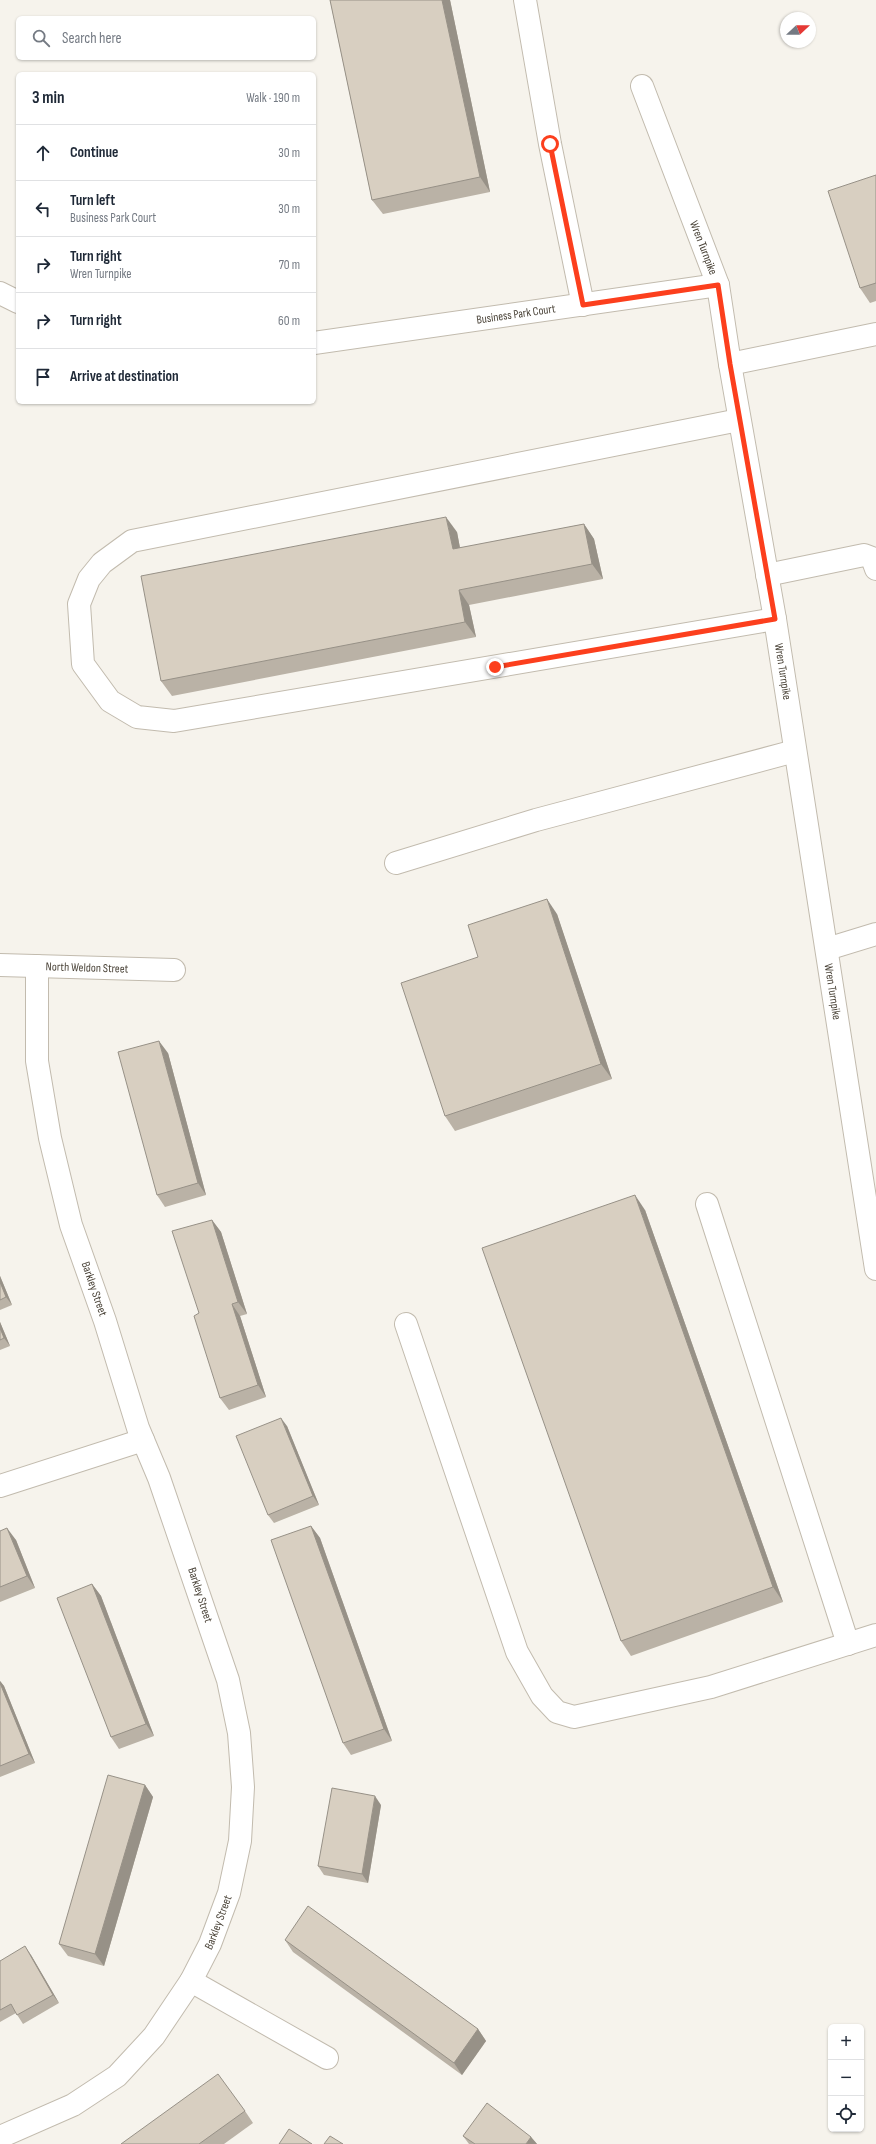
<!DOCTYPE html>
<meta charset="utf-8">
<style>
body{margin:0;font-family:"Sofia Sans Condensed",sans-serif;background:#f6f6f7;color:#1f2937}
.controls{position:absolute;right:12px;bottom:12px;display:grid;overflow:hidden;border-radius:6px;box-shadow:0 1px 3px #0004}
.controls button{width:36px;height:36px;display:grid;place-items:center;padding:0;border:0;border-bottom:1px solid #e0e1e3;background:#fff;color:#1f2937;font:20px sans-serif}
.compass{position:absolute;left:780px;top:12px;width:36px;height:36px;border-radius:50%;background:#fff;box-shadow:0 1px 3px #0004;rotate:68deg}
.stop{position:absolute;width:12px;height:12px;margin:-9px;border:3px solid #fc3f1d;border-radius:50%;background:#fff}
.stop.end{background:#fc3f1d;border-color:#fff;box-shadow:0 1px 4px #0008}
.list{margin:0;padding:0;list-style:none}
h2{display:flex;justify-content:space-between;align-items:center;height:52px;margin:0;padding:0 16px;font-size:17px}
h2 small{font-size:13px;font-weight:400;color:#747a83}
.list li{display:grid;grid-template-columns:26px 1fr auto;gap:12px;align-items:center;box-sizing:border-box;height:56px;padding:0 16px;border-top:1px solid #e0e1e3}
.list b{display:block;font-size:15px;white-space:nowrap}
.list p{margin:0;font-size:13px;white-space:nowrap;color:#747a83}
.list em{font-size:13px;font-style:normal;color:#747a83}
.icon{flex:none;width:22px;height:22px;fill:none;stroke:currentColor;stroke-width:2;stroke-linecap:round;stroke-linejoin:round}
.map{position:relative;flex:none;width:876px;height:2144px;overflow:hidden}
.search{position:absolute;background:#fff;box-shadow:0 1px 3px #0004;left:16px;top:16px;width:300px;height:44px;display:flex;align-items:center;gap:10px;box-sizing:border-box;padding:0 14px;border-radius:6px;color:#747a83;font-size:15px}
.panel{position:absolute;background:#fff;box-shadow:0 1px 3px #0004;left:16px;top:72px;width:300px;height:332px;border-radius:6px}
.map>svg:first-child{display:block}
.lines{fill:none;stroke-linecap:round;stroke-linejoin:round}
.minor-casing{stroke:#c2bbae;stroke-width:24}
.minor{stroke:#fff;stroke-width:22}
.wall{fill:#bab2a6}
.shaded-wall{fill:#979187}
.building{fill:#d8cfc1;stroke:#979187}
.route{stroke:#fc3f1d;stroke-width:5}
.labels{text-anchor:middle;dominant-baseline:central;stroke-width:3;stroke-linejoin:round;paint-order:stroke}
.street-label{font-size:12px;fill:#4b4439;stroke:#fff}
</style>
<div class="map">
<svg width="876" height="2144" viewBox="0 0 876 2144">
<rect width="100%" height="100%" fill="#f6f3ec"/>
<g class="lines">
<!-- minor casing -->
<g class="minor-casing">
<g id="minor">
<path d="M525 0 550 144 583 305"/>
<path id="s1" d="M642 86 718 285 730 364 775 619 876 1269"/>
<path d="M0 293 18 302"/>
<path id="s2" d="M314 343 718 285"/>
<path d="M730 364 876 334"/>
<path d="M739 420 132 541 102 563 89 579 79 604 83 664 110 701 137 717 174 721 775 619"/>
<path d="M767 575 864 555 872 558 876 569"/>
<path d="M396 863 536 820 795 751"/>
<path d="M827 949 876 934"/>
<path id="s3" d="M0 965 174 970"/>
<path d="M707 1204 848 1644"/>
<path d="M406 1324 517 1652 542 1696 557 1712 574 1717 711 1687 876 1635"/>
<path d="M0 1486 143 1440"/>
<path d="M191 1981 327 2058"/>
<path id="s4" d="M0 2137 73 2105 117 2076 154 2036 191 1981 210 1944 229 1893 240 1841 243 1787 239 1733 228 1680 159 1478 138 1428 105 1321 71 1225 50 1138 37 1061V966"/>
</g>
</g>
<!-- minor -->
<use href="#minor" class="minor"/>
</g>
<!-- wall -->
<g class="wall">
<path d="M330 0H450L490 192 383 214 372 200Z"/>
<path d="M876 175V301L870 303 860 288Z"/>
<path d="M584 524 594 539 603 579 469 605 476 637 172 696 161 681 457 532 460 548Z"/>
<path d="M557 914 612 1079 455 1131 445 1116 478 957Z"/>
<path d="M168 1053 206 1195 165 1207 157 1195Z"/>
<path d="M645 1210 783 1602 631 1656 621 1641Z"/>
<path d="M212 1220 221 1232 247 1314 240 1316 266 1397 229 1410 220 1398 199 1313Z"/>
<path d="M0 1276 12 1305 0 1310Z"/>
<path d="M0 1322 10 1346 0 1350Z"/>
<path d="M287 1426 319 1505 274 1523 268 1515Z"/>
<path d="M311 1526 320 1538 392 1741 351 1755 343 1743Z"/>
<path d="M0 1531 16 1540 35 1588 0 1602Z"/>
<path d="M92 1584 101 1596 154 1736 119 1749 111 1737Z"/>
<path d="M0 1681 4 1686 35 1763 0 1777Z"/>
<path d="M145 1785 153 1797 104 1966 68 1956 59 1944Z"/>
<path d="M381 1805 368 1883 324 1875 318 1866Z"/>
<path d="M285 1940 478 2029 486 2041 462 2075 293 1952Z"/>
<path d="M31 1955 59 2003 23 2024 16 2013 0 2022V1961Z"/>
<path d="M245 2111 253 2123 224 2144H121Z"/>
<path d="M463 2136 531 2137 537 2144H469Z"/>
</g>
<!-- shaded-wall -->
<g class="shaded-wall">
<path d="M442 0H450L490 192 480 177Z"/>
<path d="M446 517 457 532 463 564 453 549Z"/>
<path d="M584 524 594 539 603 579 592 564Z"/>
<path d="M459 590 469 605 476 637 465 622Z"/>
<path d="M547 899 557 914 612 1079 601 1064Z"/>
<path d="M159 1041 168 1053 206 1195 198 1183Z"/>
<path d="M635 1195 645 1210 783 1602 773 1587Z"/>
<path d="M212 1220 221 1232 247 1314 238 1302Z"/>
<path d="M0 1276 12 1305 6 1297 0 1282Z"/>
<path d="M232 1304 240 1316 266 1397 258 1385Z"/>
<path d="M0 1322 10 1346 4 1338 0 1328Z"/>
<path d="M281 1418 287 1426 319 1505 313 1496Z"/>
<path d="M311 1526 320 1538 392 1741 384 1729Z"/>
<path d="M7 1528 16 1540 35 1588 27 1576Z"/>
<path d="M92 1584 101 1596 154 1736 146 1724Z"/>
<path d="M0 1681 4 1686 35 1763 29 1754 0 1683Z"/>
<path d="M145 1785 153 1797 104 1966 95 1954Z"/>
<path d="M375 1796 381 1805 368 1883 362 1874Z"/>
<path d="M25 1946 31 1955 59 2003 53 1995Z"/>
<path d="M478 2029 486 2041 462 2075 454 2063Z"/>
<path d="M531 2137 537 2144H526Z"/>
</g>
<!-- building -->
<g class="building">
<path d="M330 0H442L480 177 372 200Z"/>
<path d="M876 175V283L860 288 828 191Z"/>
<path d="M446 517 453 549 584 524 592 564 459 590 465 622 161 681 141 576Z"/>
<path d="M547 899 601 1064 445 1116 401 983 478 957 468 925Z"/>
<path d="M159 1041 198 1183 157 1195 118 1052Z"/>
<path d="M635 1195 773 1587 621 1641 482 1248Z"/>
<path d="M212 1220 238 1302 232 1304 258 1385 220 1398 194 1316 199 1313 172 1231Z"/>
<path d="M0 1282 6 1297 0 1300Z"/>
<path d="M0 1328 4 1338 0 1340Z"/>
<path d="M281 1418 313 1496 268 1515 236 1436Z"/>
<path d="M311 1526 384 1729 343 1743 271 1540Z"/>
<path d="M7 1528 27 1576 0 1587V1531Z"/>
<path d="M92 1584 146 1724 111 1737 57 1598Z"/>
<path d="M0 1683 29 1754 0 1766Z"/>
<path d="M108 1775 145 1785 95 1954 59 1944Z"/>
<path d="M332 1788 375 1796 362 1874 318 1866Z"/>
<path d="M308 1906 478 2029 454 2063 285 1940Z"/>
<path d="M25 1946 53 1995 17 2015 11 2004 0 2010V1961Z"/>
<path d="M218 2074 245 2111 199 2144H121Z"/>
<path d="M487 2103 531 2137 526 2144H475L463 2136Z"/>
<path d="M289 2129 312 2144H279Z"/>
<path d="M330 2136 343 2144H324Z"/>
</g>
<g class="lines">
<!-- route -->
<path class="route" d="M495 667 775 619 730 364 718 285 583 305 550 144"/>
</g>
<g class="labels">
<!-- street labels -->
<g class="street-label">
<text stroke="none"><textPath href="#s1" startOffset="173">Wren Turnpike</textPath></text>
<text stroke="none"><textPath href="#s2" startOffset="204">Business Park Court</textPath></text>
<text stroke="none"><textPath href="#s1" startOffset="605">Wren Turnpike</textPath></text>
<text stroke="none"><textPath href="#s3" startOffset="87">North Weldon Street</textPath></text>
<text stroke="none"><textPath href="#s1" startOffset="929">Wren Turnpike</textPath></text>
<text transform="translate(94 1289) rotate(71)">Barkley Street</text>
<text transform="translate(200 1595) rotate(72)">Barkley Street</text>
<text stroke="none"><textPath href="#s4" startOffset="318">Barkley Street</textPath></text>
</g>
</g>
</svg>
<div class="controls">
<button>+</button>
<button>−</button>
<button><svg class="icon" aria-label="locate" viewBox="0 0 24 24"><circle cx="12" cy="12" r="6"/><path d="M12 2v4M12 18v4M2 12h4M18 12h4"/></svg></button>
</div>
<svg class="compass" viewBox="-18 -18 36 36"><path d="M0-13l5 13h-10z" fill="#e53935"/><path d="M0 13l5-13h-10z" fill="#747a83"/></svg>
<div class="stop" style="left:550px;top:144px"></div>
<div class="stop end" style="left:495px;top:667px"></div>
<div class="search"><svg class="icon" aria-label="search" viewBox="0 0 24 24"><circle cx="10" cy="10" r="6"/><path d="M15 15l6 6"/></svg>Search here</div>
<section class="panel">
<h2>3 min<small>Walk · 190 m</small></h2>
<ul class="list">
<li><svg class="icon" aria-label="ahead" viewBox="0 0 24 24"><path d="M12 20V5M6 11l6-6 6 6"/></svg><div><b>Continue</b></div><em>30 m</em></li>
<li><svg class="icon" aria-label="left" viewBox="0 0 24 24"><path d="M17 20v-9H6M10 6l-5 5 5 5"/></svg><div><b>Turn left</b><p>Business Park Court</p></div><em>30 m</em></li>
<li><svg class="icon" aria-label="right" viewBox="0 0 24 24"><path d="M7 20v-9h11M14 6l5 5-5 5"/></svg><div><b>Turn right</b><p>Wren Turnpike</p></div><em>70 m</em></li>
<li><svg class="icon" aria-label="right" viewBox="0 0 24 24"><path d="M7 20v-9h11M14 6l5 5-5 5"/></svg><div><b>Turn right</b></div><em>60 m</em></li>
<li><svg class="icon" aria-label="arrive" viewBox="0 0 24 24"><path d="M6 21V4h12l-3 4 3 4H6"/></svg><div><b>Arrive at destination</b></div></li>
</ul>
</section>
</div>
